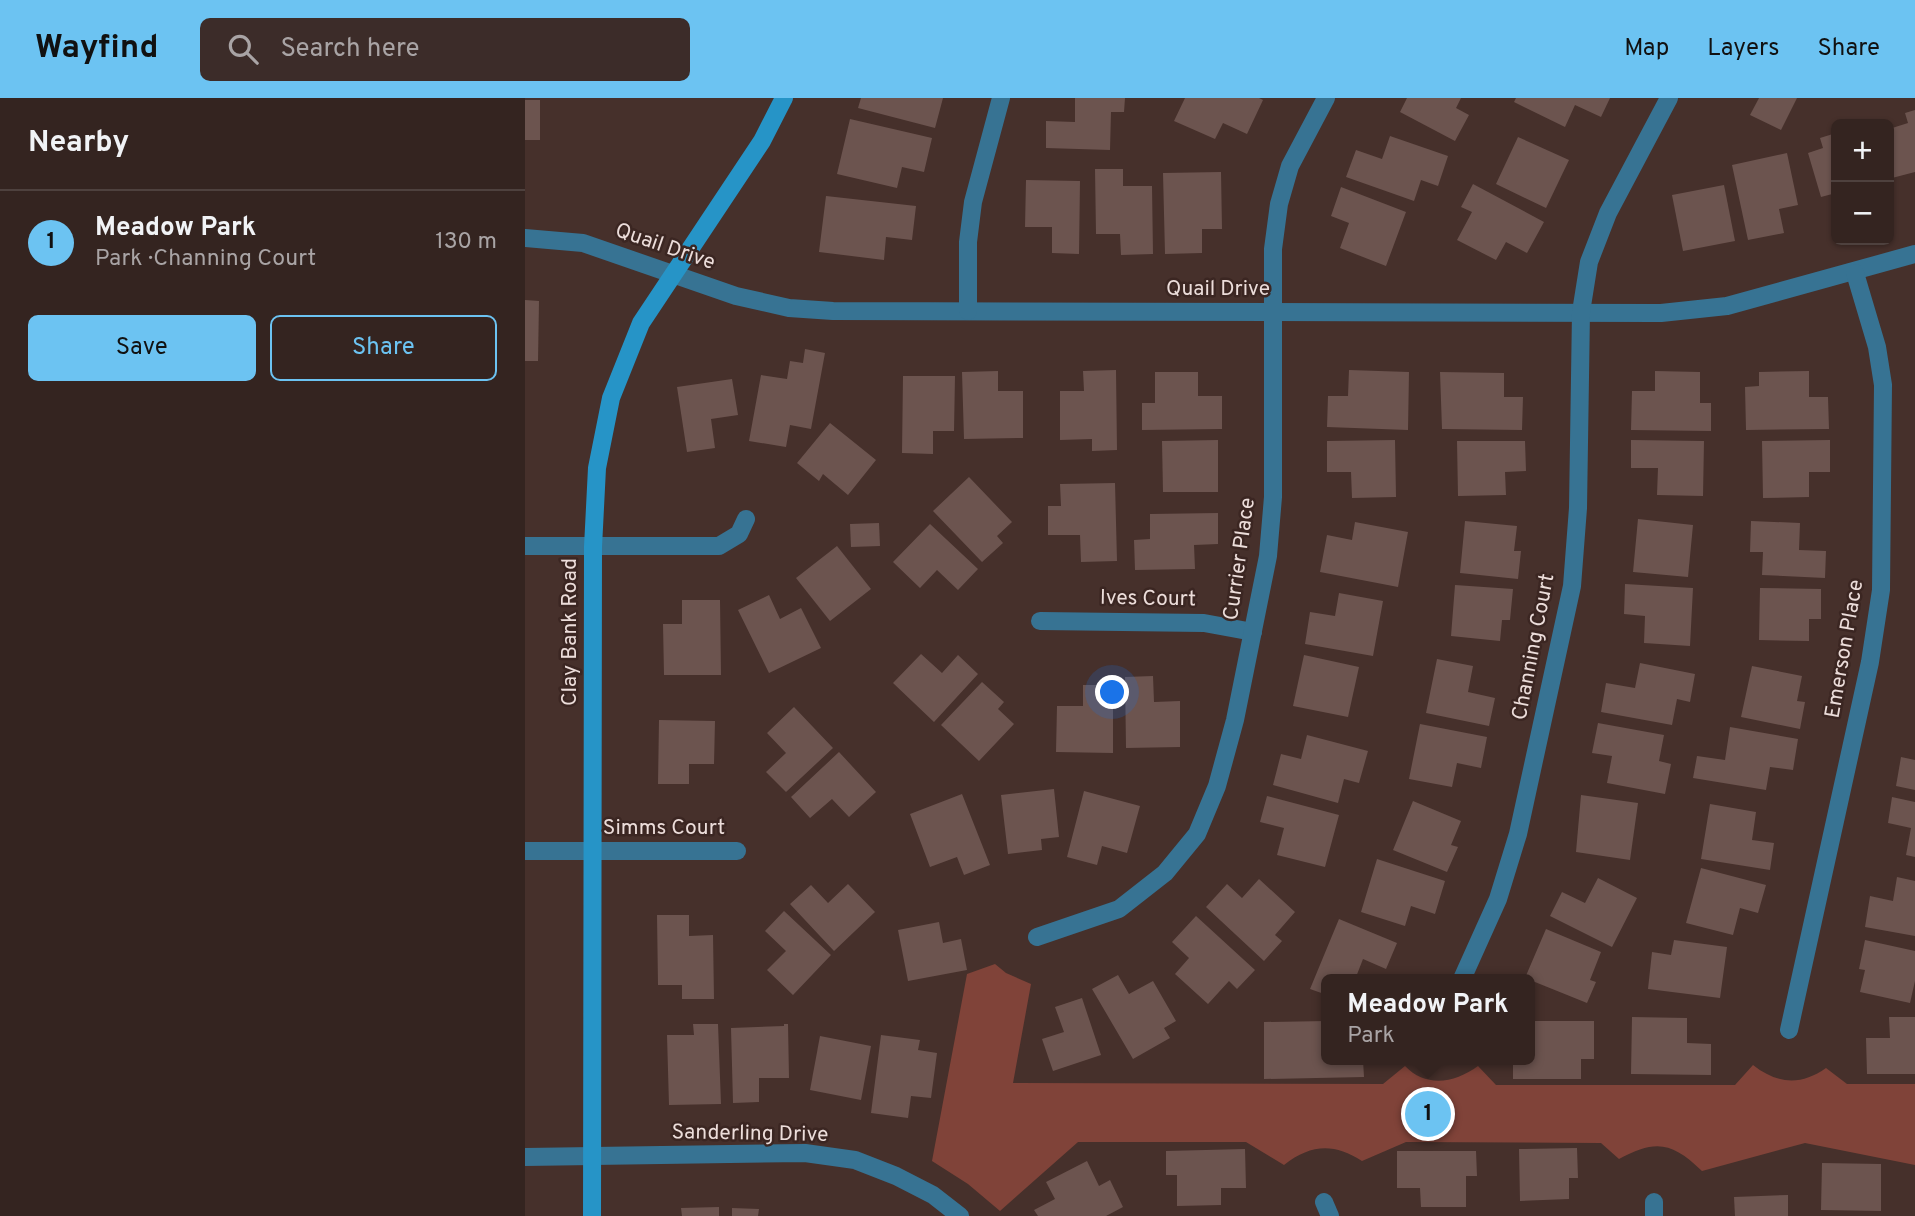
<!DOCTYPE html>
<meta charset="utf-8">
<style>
body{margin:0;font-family:Overpass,sans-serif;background:#3c2c29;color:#f1f3f6}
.controls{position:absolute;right:21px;top:21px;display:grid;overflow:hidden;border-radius:10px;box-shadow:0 2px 5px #0004}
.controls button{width:63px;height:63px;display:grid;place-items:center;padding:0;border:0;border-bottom:2px solid #4e413e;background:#342420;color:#f1f3f6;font:35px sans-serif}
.you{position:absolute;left:588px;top:595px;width:24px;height:24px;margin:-18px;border:5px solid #fff;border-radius:50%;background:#1a73e8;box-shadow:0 0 0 10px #1a73e833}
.badge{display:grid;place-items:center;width:46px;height:46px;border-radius:50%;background:#6cc3f2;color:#111;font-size:23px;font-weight:700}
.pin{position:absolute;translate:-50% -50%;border:4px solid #fff;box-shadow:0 2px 7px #0006}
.popup{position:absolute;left:796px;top:876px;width:214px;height:91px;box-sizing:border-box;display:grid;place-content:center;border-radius:10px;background:#342420;filter:drop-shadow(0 2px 5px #0005);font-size:23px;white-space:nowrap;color:#a9a4a5}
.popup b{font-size:26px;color:#f1f3f6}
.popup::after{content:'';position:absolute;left:50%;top:100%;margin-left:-14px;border:14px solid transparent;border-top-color:#342420}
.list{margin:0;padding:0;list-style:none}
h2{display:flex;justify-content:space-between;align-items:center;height:91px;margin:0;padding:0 28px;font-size:30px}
h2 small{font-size:23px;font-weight:400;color:#a9a4a5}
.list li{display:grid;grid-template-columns:46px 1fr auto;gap:21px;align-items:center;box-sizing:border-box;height:105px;padding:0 28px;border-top:2px solid #4e413e}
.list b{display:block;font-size:26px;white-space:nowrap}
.list p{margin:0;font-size:23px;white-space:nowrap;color:#a9a4a5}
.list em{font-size:23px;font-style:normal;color:#a9a4a5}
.actions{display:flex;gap:14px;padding:21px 28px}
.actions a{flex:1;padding:16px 0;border:2px solid #6cc3f2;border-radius:10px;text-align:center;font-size:24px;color:#6cc3f2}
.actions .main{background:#6cc3f2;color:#111}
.icon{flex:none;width:38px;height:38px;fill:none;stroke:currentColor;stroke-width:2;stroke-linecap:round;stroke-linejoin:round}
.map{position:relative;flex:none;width:1390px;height:1118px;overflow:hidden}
header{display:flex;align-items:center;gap:42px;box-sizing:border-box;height:98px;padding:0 35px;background:#6cc3f2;color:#111}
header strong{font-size:33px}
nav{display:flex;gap:38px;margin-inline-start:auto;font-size:24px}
.search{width:490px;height:63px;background:#3c2c29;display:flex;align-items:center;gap:18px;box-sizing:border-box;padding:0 24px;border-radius:10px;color:#a9a4a5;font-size:26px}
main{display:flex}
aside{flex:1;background:#342420}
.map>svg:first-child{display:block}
.green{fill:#804339}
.building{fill:#6c544f}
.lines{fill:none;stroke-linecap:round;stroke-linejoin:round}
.street{stroke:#377393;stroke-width:18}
.secondary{stroke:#2694c7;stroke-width:18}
.labels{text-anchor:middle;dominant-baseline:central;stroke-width:5;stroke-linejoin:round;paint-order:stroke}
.street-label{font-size:21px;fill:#ecddda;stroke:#3b2622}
</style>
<header>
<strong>Wayfind</strong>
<div class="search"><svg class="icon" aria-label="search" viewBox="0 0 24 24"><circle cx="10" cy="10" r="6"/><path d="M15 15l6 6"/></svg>Search here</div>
<nav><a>Map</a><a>Layers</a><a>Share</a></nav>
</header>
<main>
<aside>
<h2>Nearby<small></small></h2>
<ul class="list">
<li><span class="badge">1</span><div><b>Meadow Park</b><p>Park · Channing Court</p></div><em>130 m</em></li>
</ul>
<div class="actions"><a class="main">Save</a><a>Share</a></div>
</aside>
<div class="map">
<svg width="1390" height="1118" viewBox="0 0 1390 1118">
<rect width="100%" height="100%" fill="#46302b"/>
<!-- green -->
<path class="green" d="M470 866 481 875 506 886 488 985 858 986 880 968C901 990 930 985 953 968L971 987H1210L1228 967C1252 986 1276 988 1301 970L1322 986H1390V1067L1280 1045 1177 1073C1147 1044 1131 1041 1094 1061L1076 1045 881 1044 837 1063C809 1045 786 1046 759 1067L721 1044H553L475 1113 443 1086 407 1063 442 876Z"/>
<!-- building -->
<g class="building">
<path d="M336 0H418L410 30 333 10Z"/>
<path d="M550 0H600L599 14H586L585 52 521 50V23L550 24Z"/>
<path d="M660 0H734L738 2 722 36 698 25 690 41 649 23Z"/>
<path d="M882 0H936L931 10 944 17 930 43 875 14Z"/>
<path d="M991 0H1085L1076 19 1050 7 1040 29 989 4Z"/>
<path d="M1234 0H1272L1256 32 1225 17Z"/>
<rect x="0" y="2" width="15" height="40"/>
<path d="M1390 12V74L1367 80 1364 69V31L1383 25 1380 15Z"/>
<path d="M325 21 407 40 399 74 377 69 372 90 312 76Z"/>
<path d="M1311 35V95L1296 99 1283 55 1298 50 1295 40Z"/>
<path d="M865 38 923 58 913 88 896 82 889 103 821 79 831 52 857 61Z"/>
<path d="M993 39 1044 62 1021 110 971 86Z"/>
<path d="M1262 55 1273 107 1254 111 1259 135 1223 142 1207 67Z"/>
<path d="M570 71H598V88H627L628 156 596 157 595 136H571Z"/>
<path d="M696 74 697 131H677V155L640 156 638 75Z"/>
<path d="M501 82 555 83 554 156 527 155V129H500Z"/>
<path d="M948 86 1019 124 1002 155 981 144 971 162 932 142 947 114 936 109Z"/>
<path d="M1199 87 1210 143 1158 153 1147 97Z"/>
<path d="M816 89 881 114 861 168 815 150 824 125 806 118Z"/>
<path d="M301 98 391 108 387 142 361 139 359 162 294 154Z"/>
<path d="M0 202 14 203 13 263H0Z"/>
<path d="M280 251 300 255 286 331 265 327 261 349 224 343 236 277 262 281 265 263 278 265Z"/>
<path d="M591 272 592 352 567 353V341L535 342V293H559L558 273Z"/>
<path d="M824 272 884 274 883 332 802 329 803 298H823Z"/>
<path d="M473 273V293H498V340L439 341 437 274Z"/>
<path d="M1130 273 1175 274V305H1186V333L1106 332 1107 293H1130Z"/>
<path d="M1284 273V299H1303L1304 331 1221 332 1220 289 1234 288V274Z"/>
<path d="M630 274H673V298H697V331L617 332V305H630Z"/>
<path d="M915 274 979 275V299H998L997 332 917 331Z"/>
<path d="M378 278H430L429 333H408V356L377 355Z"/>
<path d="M207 281 213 317 186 321 190 350 162 354 152 289Z"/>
<path d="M305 325 351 362 323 397 298 376 294 383 272 365Z"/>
<path d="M693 342V394H638L637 343Z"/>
<path d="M870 342 871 399 827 400 826 374H802V343Z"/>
<path d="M1106 342 1179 343 1178 398 1132 397 1133 370H1106Z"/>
<path d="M1305 342V374H1284V399L1238 400 1237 343Z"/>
<path d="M932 343H1000L1001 373 980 374 981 397 933 398Z"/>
<path d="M444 379 487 424 472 438 478 445 457 464 408 413Z"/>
<path d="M590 385 592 463 556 464 555 437H523V408H536L535 386Z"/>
<path d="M693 415V446L669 447 670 471 610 472 609 442 625 441V416Z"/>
<path d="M1113 421 1168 427 1163 479 1108 474Z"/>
<path d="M940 423 992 428 989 453H996L993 481 935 475Z"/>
<path d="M1226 423 1275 425 1274 452 1301 453 1300 480 1237 477 1238 454H1225Z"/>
<path d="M830 424 883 434 873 489 795 474 802 437 827 442Z"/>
<path d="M354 425 355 448 326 449 325 426Z"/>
<path d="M405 426 453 471 433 492 412 472 395 490 368 464Z"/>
<path d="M312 448 346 491 305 523 271 480Z"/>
<path d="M1100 486 1168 490 1165 548 1119 545 1120 518 1099 516Z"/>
<path d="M930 487 988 491 985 522H977L975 543 926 538Z"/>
<path d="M1235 490 1296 491V521H1284V543L1234 542Z"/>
<path d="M814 495 858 503 848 558 780 546 785 514 810 518Z"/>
<path d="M244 497 255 521 276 510 296 550 244 575 213 512Z"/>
<path d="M157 502H195L196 577H139L138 526H157Z"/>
<path d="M396 556 417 575 433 557 453 576 409 624 368 585Z"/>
<path d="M779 557 834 569 823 619 768 608Z"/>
<path d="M912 561 948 568 943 594 970 600 964 628 901 615Z"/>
<path d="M1115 565 1170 576 1165 604 1152 601 1147 627 1076 614 1081 585 1110 590Z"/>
<path d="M1227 568 1277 578 1272 603 1280 604 1275 631 1216 619Z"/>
<path d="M628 578 629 604 655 603V649L601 650 600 579Z"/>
<path d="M457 584 479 604 473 611 489 626 454 663 416 627Z"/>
<path d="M558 587H588V655L531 654 532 608H558Z"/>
<path d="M269 609 308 650 261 694 241 674 261 655 242 635Z"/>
<path d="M134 622 190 623 189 666H164V686H133Z"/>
<path d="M1073 625 1139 637 1134 663 1146 666 1140 696 1082 685 1087 658 1067 655Z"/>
<path d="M895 626 962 639 956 670 932 665 927 689 884 681Z"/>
<path d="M1205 629 1273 641 1268 672 1245 669 1241 692 1168 680 1172 658 1200 662Z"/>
<path d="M782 637 843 653 834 685 819 681 813 705 748 687 756 656 776 661Z"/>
<path d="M314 654 351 694 324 719 307 701 285 720 266 699Z"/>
<path d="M1376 659 1390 662V692L1371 688Z"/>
<path d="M529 691 534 739 516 741 517 752 483 756 476 697Z"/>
<path d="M559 693 615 708 602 755 577 748 572 767 542 759Z"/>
<path d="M437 696 465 767 439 777 432 759 405 769 385 716Z"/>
<path d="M1056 697 1113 705 1105 762 1051 754Z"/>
<path d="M742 698 814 717 800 769 752 757 759 730 735 724Z"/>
<path d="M1367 699 1390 704V759L1381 757 1386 730 1363 725Z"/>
<path d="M888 703 936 723 926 747 933 749 922 774 868 752Z"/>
<path d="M1185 706 1231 714 1227 742 1249 745 1245 772 1176 761Z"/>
<path d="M852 761 920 783 910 816 886 808 880 828 836 814Z"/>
<path d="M1176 770 1241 787 1233 815 1215 810 1208 837 1161 825Z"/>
<path d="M1372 779 1390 783V838L1340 829 1345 798 1368 803Z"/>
<path d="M1073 780 1112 800 1087 849 1025 818 1037 794 1060 805Z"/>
<path d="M734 781 770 814 750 837 757 843 739 863 681 809 702 786 717 800Z"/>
<path d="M323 786 350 814 309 853 265 806 286 787 303 805Z"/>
<path d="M259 813 306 857 268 897 242 872 261 853 240 833Z"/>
<path d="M132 817H164V838L188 837 189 901H157V887H133Z"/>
<path d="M671 818 730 872 712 891 704 883 683 906 650 876 664 860 647 844Z"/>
<path d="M814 821 872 845 861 871 838 861 831 879 838 881H802V897L785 891Z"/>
<path d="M414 824 418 845 436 841 442 872 383 883 373 832Z"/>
<path d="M1021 831 1076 854 1065 882 1071 884 1062 905 1000 880Z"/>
<path d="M1149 842 1202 849 1195 900 1123 891 1127 854 1146 857Z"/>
<path d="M1340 842 1390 853V883L1385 905 1335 894 1340 872 1334 871Z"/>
<path d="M593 877 604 896 628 883 651 923 639 930 645 940 608 961 567 891Z"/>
<path d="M557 900 576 957 528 973 517 941 539 934 530 909Z"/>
<path d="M1107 919 1162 920V945L1186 946V977L1106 976Z"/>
<path d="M1364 919H1390V976H1342L1341 940H1365Z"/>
<path d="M802 923V962H838L839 979 739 981V924Z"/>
<path d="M1009 923H1069V961H1056V981H988V962H1004V949H1009Z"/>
<path d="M168 926H193L196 1006 144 1007 142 937H169Z"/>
<path d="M259 926H263L264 980H234V1004L208 1005 206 930 259 928Z"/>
<path d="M356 937 395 942 393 952 412 955 406 1000 386 998 383 1020 346 1015Z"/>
<path d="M295 938 346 948 336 1002 285 992Z"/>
<path d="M1052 1050 1053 1080H1044V1101L995 1103 994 1051Z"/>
<path d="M720 1051 721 1090H696V1107L652 1108V1077H641V1053Z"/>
<path d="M872 1053H951L952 1078H941V1109H896L895 1090H872Z"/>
<path d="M562 1063 574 1088 585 1082 598 1109 581 1118H513L509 1112 530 1101 521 1084Z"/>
<path d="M1297 1065 1356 1066V1113L1296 1112Z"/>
<path d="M1263 1097V1118H1210L1209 1099Z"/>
<path d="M194 1109V1118H157L156 1110Z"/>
<path d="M207 1110 234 1111 233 1118H207Z"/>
</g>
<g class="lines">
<!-- street -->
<g class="street">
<path d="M0 140 58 145 211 198 264 210 308 213 1136 215 1202 208 1390 156"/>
<path d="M443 213V144L448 104 476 0"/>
<path d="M0 448H194L214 436 221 421"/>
<path d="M515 523 679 525 728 534"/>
<path d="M0 753H212"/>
<path d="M512 839 594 811 640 775 672 736 692 688 710 622 743 458 748 399V151L754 106 765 68 801 0"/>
<path d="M937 881 973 801 993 736 1047 488 1053 410 1056 214 1064 164 1083 115 1144 0"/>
<path d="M1264 932 1345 564 1356 492 1358 287 1352 249 1330 175"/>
<path d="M0 1059 280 1055 330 1062 371 1078 408 1097 435 1118"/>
<path d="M799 1104 805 1118"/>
<path d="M1129 1104V1118"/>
</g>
<!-- secondary -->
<path class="secondary" d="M67 1118 68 449 72 370 86 300 116 225 237 43 259 0"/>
</g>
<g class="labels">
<!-- street labels -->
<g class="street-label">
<text transform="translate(140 149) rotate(19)">Quail Drive</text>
<text x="693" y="191">Quail Drive</text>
<text transform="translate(715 461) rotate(-82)">Currier Place</text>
<text transform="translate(623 501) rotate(1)">Ives Court</text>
<text transform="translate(45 534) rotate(-90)">Clay Bank Road</text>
<text transform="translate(1009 549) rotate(-79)">Channing Court</text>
<text transform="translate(1320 551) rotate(-80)">Emerson Place</text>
<text x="139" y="730">Simms Court</text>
<text transform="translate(225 1036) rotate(1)">Sanderling Drive</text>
</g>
</g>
</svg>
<div class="controls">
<button>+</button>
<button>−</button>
</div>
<div class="you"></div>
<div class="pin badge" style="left:903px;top:1016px">1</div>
<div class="popup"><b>Meadow Park</b>Park</div>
</div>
</main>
